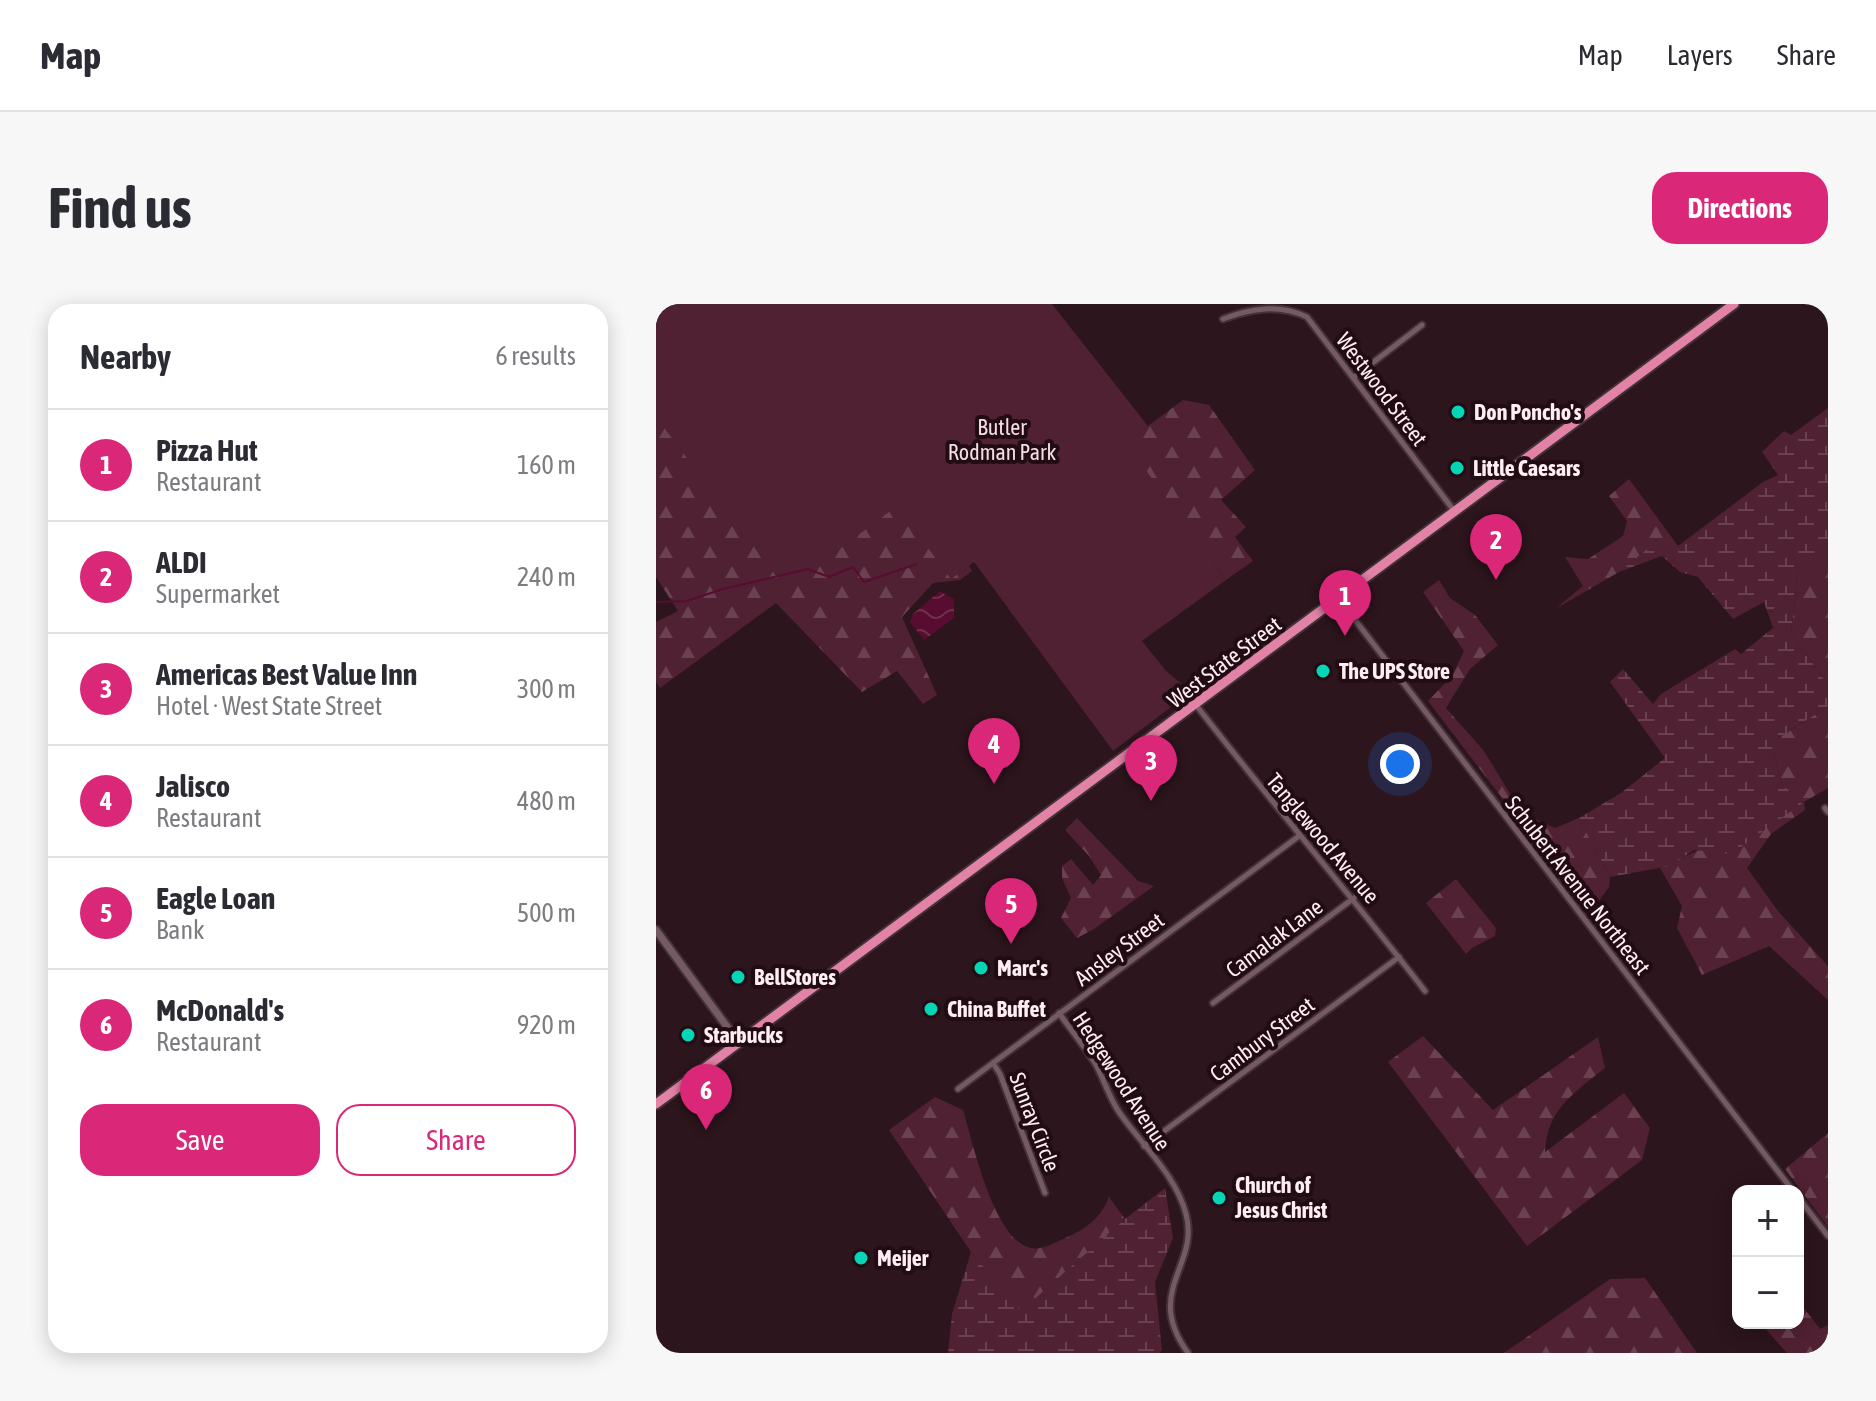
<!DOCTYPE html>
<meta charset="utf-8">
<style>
body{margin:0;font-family:"Asap Condensed",sans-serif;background:#f7f7f7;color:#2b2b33}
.controls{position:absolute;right:24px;bottom:24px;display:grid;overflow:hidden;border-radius:16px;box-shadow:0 4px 20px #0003}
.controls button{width:72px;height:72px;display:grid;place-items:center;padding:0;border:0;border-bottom:2px solid #e1e1e2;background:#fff;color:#2b2b33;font:40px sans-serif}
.you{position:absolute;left:744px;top:460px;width:28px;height:28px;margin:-20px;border:6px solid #fff;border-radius:50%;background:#1a73e8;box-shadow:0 0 0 12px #1a73e833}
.badge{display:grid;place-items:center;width:52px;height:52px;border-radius:50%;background:#db2777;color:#fff;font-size:26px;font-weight:700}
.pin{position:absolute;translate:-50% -66px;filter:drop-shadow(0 2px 4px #0008)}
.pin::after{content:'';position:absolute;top:42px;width:28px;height:24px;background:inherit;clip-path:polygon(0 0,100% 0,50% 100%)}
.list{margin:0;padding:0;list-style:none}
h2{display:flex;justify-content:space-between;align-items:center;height:104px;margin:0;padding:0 32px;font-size:34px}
h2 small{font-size:26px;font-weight:400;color:#7c7c81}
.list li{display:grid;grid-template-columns:52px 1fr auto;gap:24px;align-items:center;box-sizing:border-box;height:112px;padding:0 32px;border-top:2px solid #e1e1e2}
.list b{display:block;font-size:30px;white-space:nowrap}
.list p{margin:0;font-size:26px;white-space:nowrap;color:#7c7c81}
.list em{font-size:26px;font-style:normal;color:#7c7c81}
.actions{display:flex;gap:16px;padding:24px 32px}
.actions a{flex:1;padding:18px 0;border:2px solid #db2777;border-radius:24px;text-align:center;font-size:28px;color:#db2777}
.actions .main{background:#db2777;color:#fff}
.map{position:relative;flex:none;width:1172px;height:1049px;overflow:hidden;border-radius:24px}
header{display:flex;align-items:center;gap:48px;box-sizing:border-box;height:112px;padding:0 40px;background:#fff;border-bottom:2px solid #e1e1e2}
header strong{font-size:38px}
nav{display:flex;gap:44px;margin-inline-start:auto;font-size:28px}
.intro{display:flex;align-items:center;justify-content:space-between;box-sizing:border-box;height:192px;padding:0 48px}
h1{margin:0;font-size:56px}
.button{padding:20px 36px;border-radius:24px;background:#db2777;color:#fff;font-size:28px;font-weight:700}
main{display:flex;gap:48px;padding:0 48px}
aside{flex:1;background:#fff;border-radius:24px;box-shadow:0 4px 20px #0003}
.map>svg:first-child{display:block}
.forest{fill:url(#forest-firs)}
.wetland{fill:url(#wetland-marsh)}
.park{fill:#502033}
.water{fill:url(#water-waves)}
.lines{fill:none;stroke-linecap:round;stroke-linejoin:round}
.stream{stroke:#570c30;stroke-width:2}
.minor-casing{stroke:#423137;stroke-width:9}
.tertiary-casing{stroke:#423137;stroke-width:11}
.trunk-casing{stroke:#423137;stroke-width:13}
.minor{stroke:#765a63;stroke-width:5}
.tertiary{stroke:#765a63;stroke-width:7}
.trunk{stroke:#e182a6;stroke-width:9}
.poi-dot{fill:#04d5b6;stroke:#220c14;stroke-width:3}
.labels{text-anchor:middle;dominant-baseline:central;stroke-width:8;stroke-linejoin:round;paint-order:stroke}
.street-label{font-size:22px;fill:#feedf2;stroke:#220c14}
.poi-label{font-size:22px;font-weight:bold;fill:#feedf2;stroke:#220c14;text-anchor:start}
.park-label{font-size:22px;fill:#f4dce3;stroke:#220c14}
</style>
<header>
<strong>Map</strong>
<nav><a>Map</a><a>Layers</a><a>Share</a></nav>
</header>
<div class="intro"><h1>Find us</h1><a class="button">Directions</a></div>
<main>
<aside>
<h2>Nearby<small>6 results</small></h2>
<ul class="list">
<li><span class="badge">1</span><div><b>Pizza Hut</b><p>Restaurant</p></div><em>160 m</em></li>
<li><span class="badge">2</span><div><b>ALDI</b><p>Supermarket</p></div><em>240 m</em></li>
<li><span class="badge">3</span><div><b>Americas Best Value Inn</b><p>Hotel · West State Street</p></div><em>300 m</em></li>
<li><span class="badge">4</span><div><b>Jalisco</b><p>Restaurant</p></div><em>480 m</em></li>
<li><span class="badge">5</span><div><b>Eagle Loan</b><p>Bank</p></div><em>500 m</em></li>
<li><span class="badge">6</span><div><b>McDonald's</b><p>Restaurant</p></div><em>920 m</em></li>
</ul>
<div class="actions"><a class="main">Save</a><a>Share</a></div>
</aside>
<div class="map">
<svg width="1172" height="1049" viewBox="0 0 1172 1049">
<defs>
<pattern id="forest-firs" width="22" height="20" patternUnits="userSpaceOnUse" patternTransform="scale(2)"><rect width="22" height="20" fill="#502033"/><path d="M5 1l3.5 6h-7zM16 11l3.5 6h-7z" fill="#6a4151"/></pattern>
<pattern id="wetland-marsh" width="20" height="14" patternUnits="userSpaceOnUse" patternTransform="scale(2)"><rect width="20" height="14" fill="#502033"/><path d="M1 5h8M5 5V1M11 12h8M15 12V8" fill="none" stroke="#6a4151"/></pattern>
<pattern id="water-waves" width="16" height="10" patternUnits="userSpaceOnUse" patternTransform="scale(2)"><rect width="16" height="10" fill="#570c30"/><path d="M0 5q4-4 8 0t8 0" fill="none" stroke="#70304e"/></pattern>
</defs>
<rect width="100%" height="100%" fill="#2c151d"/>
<!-- forest -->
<g class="forest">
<path d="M0 0 305 246 316 267 304 276 277 279 246 313 281 391 267 400 241 367 206 388 120 299 4 384 0 378V318L22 307 0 273Z"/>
<path d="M527 96 553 101 599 166 565 196 590 223 579 233 597 257 570 276 469 139Z"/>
<path d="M973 175 1022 242 995 243 963 268 899 305 927 282 909 253 932 255 967 232 971 217 953 192Z"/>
<path d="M1171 249 1172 250V381L1135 329 1142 268Z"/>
<path d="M783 276 794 294 819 311 842 341 814 365 790 404 828 447 865 508 899 524 923 514 954 573 953 583 934 609 772 397 796 372 808 347 767 288Z"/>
<path d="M1172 402V484L1148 498 1149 506 1115 530 1091 564 1122 607 1172 662V696L1113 642 1046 671 1021 624 1026 602 1004 564 1147 498 1126 481 1115 439Z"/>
<path d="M421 514 482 577 498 582 438 625 421 634 405 614 415 594 406 574V562L415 555 437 581 445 571 433 552 409 526Z"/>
<path d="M800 575 840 624 839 632 816 644 810 650 770 599Z"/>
<path d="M767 732 837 806 942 733 949 764C918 789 891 805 889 848L968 789 994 824 986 856 871 942 732 758Z"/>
<path d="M279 793 307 806C317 839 338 937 375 944 385 946 396 940 405 936 427 926 444 917 453 893L469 915 365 1008 315 948 233 826Z"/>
<path d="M1172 829V923L1129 865Z"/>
<path d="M989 974 1041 1049H848L954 975Z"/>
<path d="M1144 999 1164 1025 1172 1021V1043L1163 1049H1131L1107 1022 1112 1019H1142Z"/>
</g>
<!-- wetland -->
<g class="wetland">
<path d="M1172 104V250L1142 268 1135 329 1172 381V402L1115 439 1126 481 1148 498 1075 550 1038 546 1014 562 954 573 923 514 965 489 1009 454 954 378 967 365 997 400 1005 390 1079 345 1085 350 1117 324 1108 298 1077 315 1042 273 1024 268 1006 252 963 268 995 242H1022L1107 178 1122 171 1106 148 1128 127 1135 131Z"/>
<path d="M509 884 517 934 499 978 506 1046 503 1049H292L296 1010 315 948 365 1007 469 915Z"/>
</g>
<!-- park -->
<path class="park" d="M0 0H396L492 122 470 139 570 276 486 337 510 367 535 388 457 447 318 258 295 275 241 202 130 285 0 113Z"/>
<!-- water -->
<path class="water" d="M284 287 298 295V314L268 336 254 318 257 310Z"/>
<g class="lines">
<!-- stream -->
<path class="stream" d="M0 298 31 297 67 285 152 265 173 273 197 263 208 278 261 260"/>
<!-- minor casing -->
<g class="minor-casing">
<g id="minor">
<path d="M567 15C596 4 623 0 651 13L799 208"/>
<path d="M698 73 766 21"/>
<path d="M683 295 1137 887"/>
<path d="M540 401C615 498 694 590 769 687"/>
<path d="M1169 504 1172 508"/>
<path d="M557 699 698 594"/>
<path d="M403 709C415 726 428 742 439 759 448 775 453 793 463 808 485 840 520 871 530 910 544 962 487 987 532 1049"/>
<path d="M337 759 344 770 389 889"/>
<path d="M302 785 643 532"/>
<path d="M488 842 743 653"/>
<path d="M1142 893 1172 932"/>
</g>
</g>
<!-- tertiary casing -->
<g class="tertiary-casing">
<path id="tertiary" d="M0 626 83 739"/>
</g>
<!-- trunk casing -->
<g class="trunk-casing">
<path id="trunk" d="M0 800 1078 0"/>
</g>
<!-- minor -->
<use href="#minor" class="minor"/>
<!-- tertiary -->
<use href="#tertiary" class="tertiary"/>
<!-- trunk -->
<use href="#trunk" class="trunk"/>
</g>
<!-- markers -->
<g class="poi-dot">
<circle cx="802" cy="108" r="8"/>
<circle cx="801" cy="164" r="8"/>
<circle cx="667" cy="367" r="8"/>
<circle cx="325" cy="664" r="8"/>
<circle cx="82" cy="673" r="8"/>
<circle cx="275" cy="705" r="8"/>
<circle cx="32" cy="731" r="8"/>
<circle cx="563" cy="894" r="8"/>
<circle cx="205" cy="954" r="8"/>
</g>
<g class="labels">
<!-- street labels -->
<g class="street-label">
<text transform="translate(726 85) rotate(53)">Westwood Street</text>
<text transform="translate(568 358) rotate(-37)">West State Street</text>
<text transform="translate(667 534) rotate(50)">Tanglewood Avenue</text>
<text transform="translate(922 581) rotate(52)">Schubert Avenue Northeast</text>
<text transform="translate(618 634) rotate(-37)">Camalak Lane</text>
<text transform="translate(463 645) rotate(-37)">Ansley Street</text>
<text transform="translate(606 735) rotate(-37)">Cambury Street</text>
<text transform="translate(466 777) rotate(57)">Hedgewood Avenue</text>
<text transform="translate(379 818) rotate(69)">Sunray Circle</text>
</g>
<!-- poi labels -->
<g class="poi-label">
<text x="818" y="108">Don Poncho's</text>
<text x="817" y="164">Little Caesars</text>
<text x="683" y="367">The UPS Store</text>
<text x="341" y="664">Marc's</text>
<text x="98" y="673">BellStores</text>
<text x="291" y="705">China Buffet</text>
<text x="48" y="731">Starbucks</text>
<text x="579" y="881">Church of<tspan x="579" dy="25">Jesus Christ</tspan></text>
<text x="221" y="954">Meijer</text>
</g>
<!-- park labels -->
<g class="park-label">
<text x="346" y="123">Butler<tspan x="346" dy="25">Rodman Park</tspan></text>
</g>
</g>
</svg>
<div class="controls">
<button>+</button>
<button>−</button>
</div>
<div class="you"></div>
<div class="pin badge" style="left:689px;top:332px">1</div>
<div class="pin badge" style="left:840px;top:276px">2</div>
<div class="pin badge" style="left:495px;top:497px">3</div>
<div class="pin badge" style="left:338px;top:480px">4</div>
<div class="pin badge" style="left:355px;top:640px">5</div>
<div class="pin badge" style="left:50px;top:826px">6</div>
</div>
</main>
